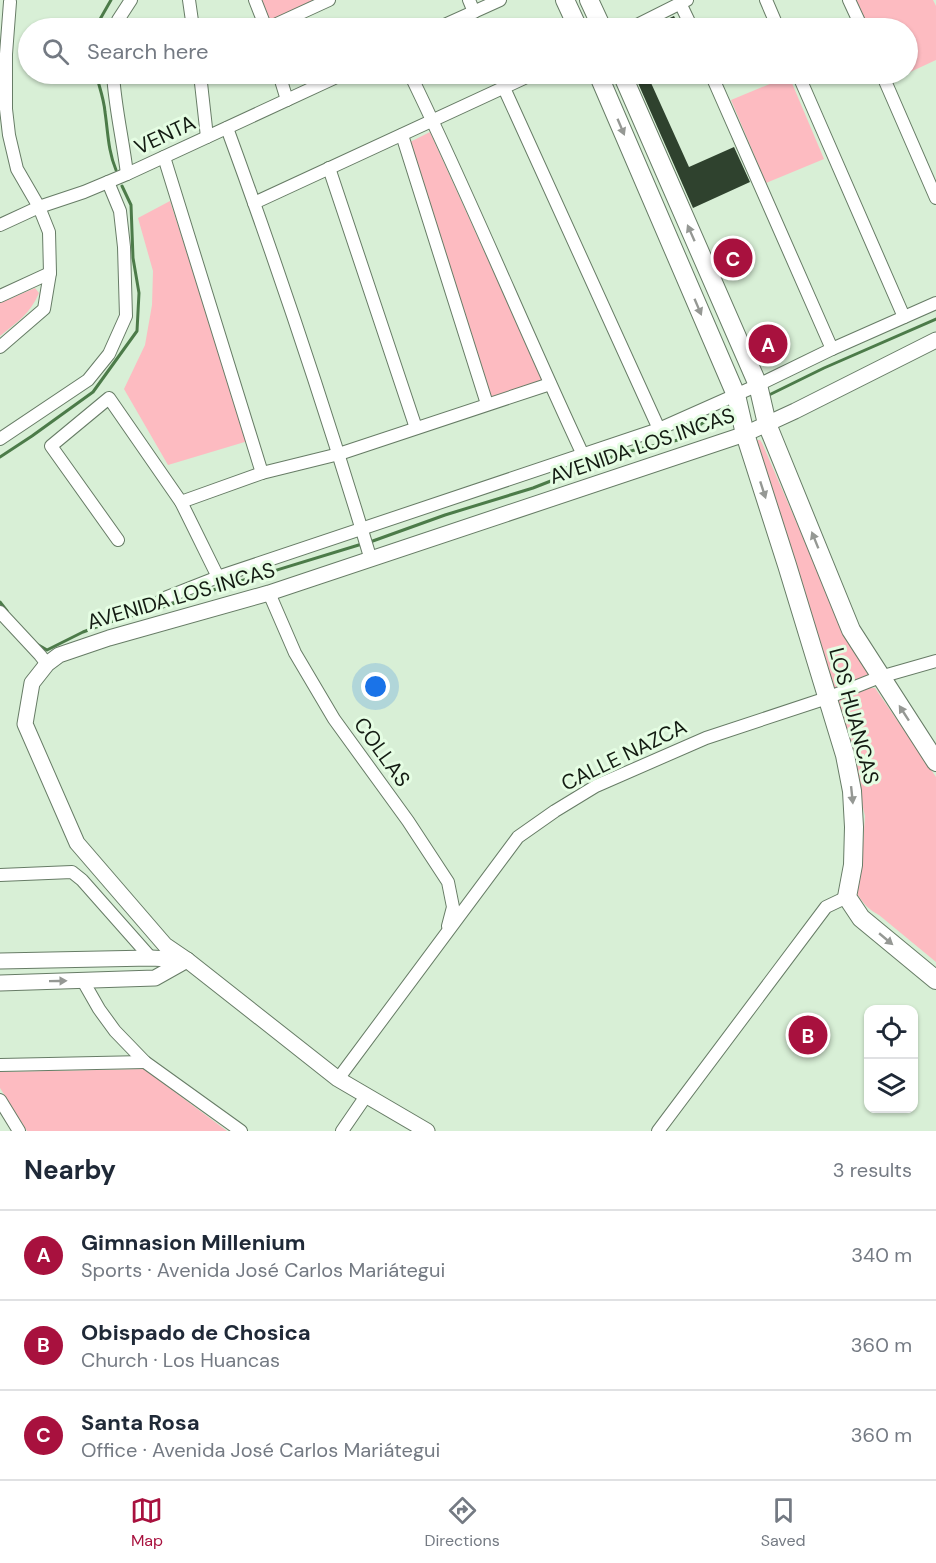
<!DOCTYPE html>
<meta charset="utf-8">
<style>
body{margin:0;font-family:"DM Sans",sans-serif;background:#f6f6f7;color:#1f2937}
.controls{position:absolute;right:18px;bottom:18px;display:grid;overflow:hidden;border-radius:12px;box-shadow:0 2px 4px #0004}
.controls button{width:54px;height:54px;display:grid;place-items:center;padding:0;border:0;border-bottom:2px solid #e0e1e3;background:#fff;color:#1f2937;font:30px sans-serif}
.you{position:absolute;left:376px;top:687px;width:21px;height:21px;margin:-15px;border:4px solid #fff;border-radius:50%;background:#1a73e8;box-shadow:0 0 0 9px #1a73e833}
.badge{display:grid;place-items:center;width:39px;height:39px;border-radius:50%;background:#a8113e;color:#fff;font-size:20px;font-weight:700}
.pin{position:absolute;translate:-50% -50%;border:3px solid #fff;box-shadow:0 2px 6px #0006}
.list{margin:0;padding:0;list-style:none}
h2{display:flex;justify-content:space-between;align-items:center;height:78px;margin:0;padding:0 24px;font-size:26px}
h2 small{font-size:20px;font-weight:400;color:#747a83}
.list li{display:grid;grid-template-columns:39px 1fr auto;gap:18px;align-items:center;box-sizing:border-box;height:90px;padding:0 24px;border-top:2px solid #e0e1e3}
.list b{display:block;font-size:22px;white-space:nowrap}
.list p{margin:0;font-size:20px;white-space:nowrap;color:#747a83}
.list em{font-size:20px;font-style:normal;color:#747a83}
.icon{flex:none;width:33px;height:33px;fill:none;stroke:currentColor;stroke-width:2;stroke-linecap:round;stroke-linejoin:round}
.map{position:relative;flex:none;width:936px;height:1131px;overflow:hidden}
.search{position:absolute;background:#fff;box-shadow:0 2px 4px #0004;left:18px;right:18px;top:18px;height:66px;display:flex;align-items:center;gap:15px;box-sizing:border-box;padding:0 21px;border-radius:33px;color:#747a83;font-size:22px}
.sheet{height:348px;background:#fff}
nav{display:flex;justify-content:space-around;align-items:center;box-sizing:border-box;height:84px;border-top:2px solid #e0e1e3;background:#fff;font-size:16px;color:#747a83}
nav a{display:grid;justify-items:center;gap:3px}
nav .on{color:#a8113e}
.map>svg:first-child{display:block}
.green{fill:#fdbbc1}
.lines{fill:none;stroke-linecap:round;stroke-linejoin:round}
.stream{stroke:#4c7b49;stroke-width:3}
.building{fill:#2f422e}
.minor-casing{stroke:#677c66;stroke-width:14}
.tertiary-casing{stroke:#677c66;stroke-width:17}
.secondary-casing{stroke:#677c66;stroke-width:20}
.minor{stroke:#fff;stroke-width:12}
.tertiary{stroke:#fff;stroke-width:15}
.secondary{stroke:#fff;stroke-width:18}
.oneway{fill:#959894}
.labels{text-anchor:middle;dominant-baseline:central;stroke-width:6;stroke-linejoin:round;paint-order:stroke}
.street-label{font-size:21px;fill:#131b12;stroke:#e5fde3}
</style>
<div class="map">
<svg width="936" height="1131" viewBox="0 0 936 1131">
<rect width="100%" height="100%" fill="#d8efd6"/>
<!-- green -->
<g class="green">
<path d="M261 0H320L269 24Z"/>
<path d="M856 0H933L936 6V60L908 73V28H869Z"/>
<path d="M789 76 824 159 766 183 731 100Z"/>
<path d="M430 132 543 381 489 399 410 142Z"/>
<path d="M170 201 248 441 168 465 124 389 145 345 152 305 153 271 138 218Z"/>
<path d="M35 288 39 293C31 313 16 323 0 336V303Z"/>
<path d="M754 440H760L762 443 818 572 871 677 822 692Z"/>
<path d="M865 688H875L936 777V962L879 915C869 910 864 904 857 894L862 860 865 816 854 770 833 704 840 696Z"/>
<path d="M144 1069 227 1131H27L0 1088V1072Z"/>
</g>
<g class="lines">
<!-- stream -->
<g class="stream">
<path d="M95 28 111 0"/>
<path d="M96 74C99 86 104 99 105 112 108 132 108 151 116 170"/>
<path d="M769 395 824 368 936 319"/>
<path d="M0 457 32 436 93 392 137 331 139 293 133 258 131 205 122 186"/>
<path d="M370 542 445 515 533 488 622 453 678 440 707 420 733 410"/>
<path d="M0 602 7 611"/>
<path d="M35 643 47 650 83 632 110 622 166 606 231 584 362 544"/>
</g>
</g>
<!-- building -->
<g class="building">
<path d="M674 16 680 28H648Z"/>
<path d="M634 74H647L689 167 734 147 750 182 693 208Z"/>
<path d="M742 250 748 265 723 276 716 261Z"/>
<path d="M778 330 785 345 758 358 752 343Z"/>
</g>
<g class="lines">
<!-- minor casing -->
<g class="minor-casing">
<g id="minor">
<path d="M189 0 193 28"/>
<path d="M255 0 266 28"/>
<path d="M469 0 474 12"/>
<path d="M766 0 778 28"/>
<path d="M849 0 862 28"/>
<path d="M680 3 692 28"/>
<path d="M117 28 118 20 131 0"/>
<path d="M268 28 329 0"/>
<path d="M438 28 500 0"/>
<path d="M631 28 687 0"/>
<path d="M113 74C115 108 123 140 127 174"/>
<path d="M200 74 207 137"/>
<path d="M279 74 287 100"/>
<path d="M410 74C471 199 524 329 583 455"/>
<path d="M711 74 832 349"/>
<path d="M798 74 904 317"/>
<path d="M882 74 936 198"/>
<path d="M504 88 659 429"/>
<path d="M227 128C279 270 327 414 371 560"/>
<path d="M402 135 487 404"/>
<path d="M164 157 262 473"/>
<path d="M329 168 416 428"/>
<path d="M254 203 533 74"/>
<path d="M0 225 39 207 84 192 127 174 343 74"/>
<path d="M0 296 50 273"/>
<path d="M0 347 44 309 50 273 49 232 39 207 17 169 9 135 6 109V54L10 2"/>
<path d="M0 439 88 380 109 354 126 316 124 247 120 211 108 182"/>
<path d="M181 502 262 473 339 454 550 384"/>
<path d="M118 540 51 446 109 398 181 502 218 577"/>
<path d="M269 593 295 653 334 719 408 821 448 882 453 907 448 926"/>
<path d="M162 599 218 577 659 429 758 385 832 349 936 303"/>
<path d="M0 612 40 655 47 664"/>
<path d="M0 875 72 872 82 880 151 958"/>
<path d="M83 981 99 1009 115 1031 145 1062 241 1131"/>
<path d="M0 1065 145 1062"/>
<path d="M338 1079 518 837 555 811 596 786 706 738 827 698 880 677 936 661"/>
<path d="M0 1100 19 1131"/>
<path d="M342 1131 366 1096"/>
<path d="M658 1131 826 907 847 897"/>
</g>
</g>
<!-- tertiary casing -->
<g class="tertiary-casing">
<g id="tertiary">
<path d="M0 961 151 958 187 960"/>
<path d="M0 983 155 978 187 960"/>
<path d="M427 1131 338 1079 187 960 165 945 77 843 25 724 32 683 47 664 59 655 109 638 269 593 745 434 795 411 936 340"/>
</g>
</g>
<!-- secondary casing -->
<g class="secondary-casing">
<g id="secondary">
<path d="M565 0 578 28"/>
<path d="M589 0 602 28"/>
<path d="M598 74 736 395 745 434 787 565 845 755 852 791 854 827 853 865 847 897 861 918 936 980"/>
<path d="M622 74 758 385 767 424 851 630 936 762"/>
</g>
</g>
<!-- minor -->
<use href="#minor" class="minor"/>
<!-- tertiary -->
<use href="#tertiary" class="tertiary"/>
<!-- secondary -->
<use href="#secondary" class="secondary"/>
</g>
<!-- one-way arrows -->
<defs><path id="oneway-solid" d="M-6-.8H1V-3.2L6.5 0L1 3.2V.8H-6Z" transform="scale(1.5)"/></defs>
<g class="oneway">
<use href="#oneway-solid" transform="translate(621 127) rotate(67)"/>
<use href="#oneway-solid" transform="translate(691 233) rotate(-114)"/>
<use href="#oneway-solid" transform="translate(698 307) rotate(67)"/>
<use href="#oneway-solid" transform="translate(763 490) rotate(72)"/>
<use href="#oneway-solid" transform="translate(815 540) rotate(-112)"/>
<use href="#oneway-solid" transform="translate(904 713) rotate(-123)"/>
<use href="#oneway-solid" transform="translate(852 795) rotate(84)"/>
<use href="#oneway-solid" transform="translate(886 939) rotate(40)"/>
<use href="#oneway-solid" transform="translate(58 981) rotate(-1)"/>
</g>
<g class="labels">
<!-- street labels -->
<g class="street-label">
<text transform="translate(165 135) rotate(-25)">VENTA</text>
<text transform="translate(642 446) rotate(-19)">AVENIDA LOS INCAS</text>
<text transform="translate(181 596) rotate(-16)">AVENIDA LOS INCAS</text>
<text transform="translate(854 716) rotate(75)">LOS HUANCAS</text>
<text transform="translate(382 752) rotate(54)">COLLAS</text>
<text transform="translate(624 755) rotate(-26)">CALLE NAZCA</text>
</g>
</g>
</svg>
<div class="controls">
<button><svg class="icon" aria-label="locate" viewBox="0 0 24 24"><circle cx="12" cy="12" r="6"/><path d="M12 2v4M12 18v4M2 12h4M18 12h4"/></svg></button>
<button><svg class="icon" aria-label="layers" viewBox="0 0 24 24"><path d="M12 4l9 5-9 5-9-5zM3 14l9 5 9-5"/></svg></button>
</div>
<div class="you"></div>
<div class="pin badge" style="left:768px;top:344px">A</div>
<div class="pin badge" style="left:808px;top:1035px">B</div>
<div class="pin badge" style="left:733px;top:258px">C</div>
<div class="search"><svg class="icon" aria-label="search" viewBox="0 0 24 24"><circle cx="10" cy="10" r="6"/><path d="M15 15l6 6"/></svg>Search here</div>
</div>
<section class="sheet">
<h2>Nearby<small>3 results</small></h2>
<ul class="list">
<li><span class="badge">A</span><div><b>Gimnasion Millenium</b><p>Sports · Avenida José Carlos Mariátegui</p></div><em>340 m</em></li>
<li><span class="badge">B</span><div><b>Obispado de Chosica</b><p>Church · Los Huancas</p></div><em>360 m</em></li>
<li><span class="badge">C</span><div><b>Santa Rosa</b><p>Office · Avenida José Carlos Mariátegui</p></div><em>360 m</em></li>
</ul>
</section>
<nav>
<a class="on"><svg class="icon" aria-label="map" viewBox="0 0 24 24"><path d="M3 6l6-2 6 2 6-2v14l-6 2-6-2-6 2zM9 4v14M15 6v14"/></svg>Map</a>
<a><svg class="icon" aria-label="directions" viewBox="0 0 24 24"><path d="M12 3l9 9-9 9-9-9zM9 14v-3h6M13 9l2 2-2 2"/></svg>Directions</a>
<a><svg class="icon" aria-label="saved" viewBox="0 0 24 24"><path d="M7 4h10v16l-5-4-5 4z"/></svg>Saved</a>
</nav>
